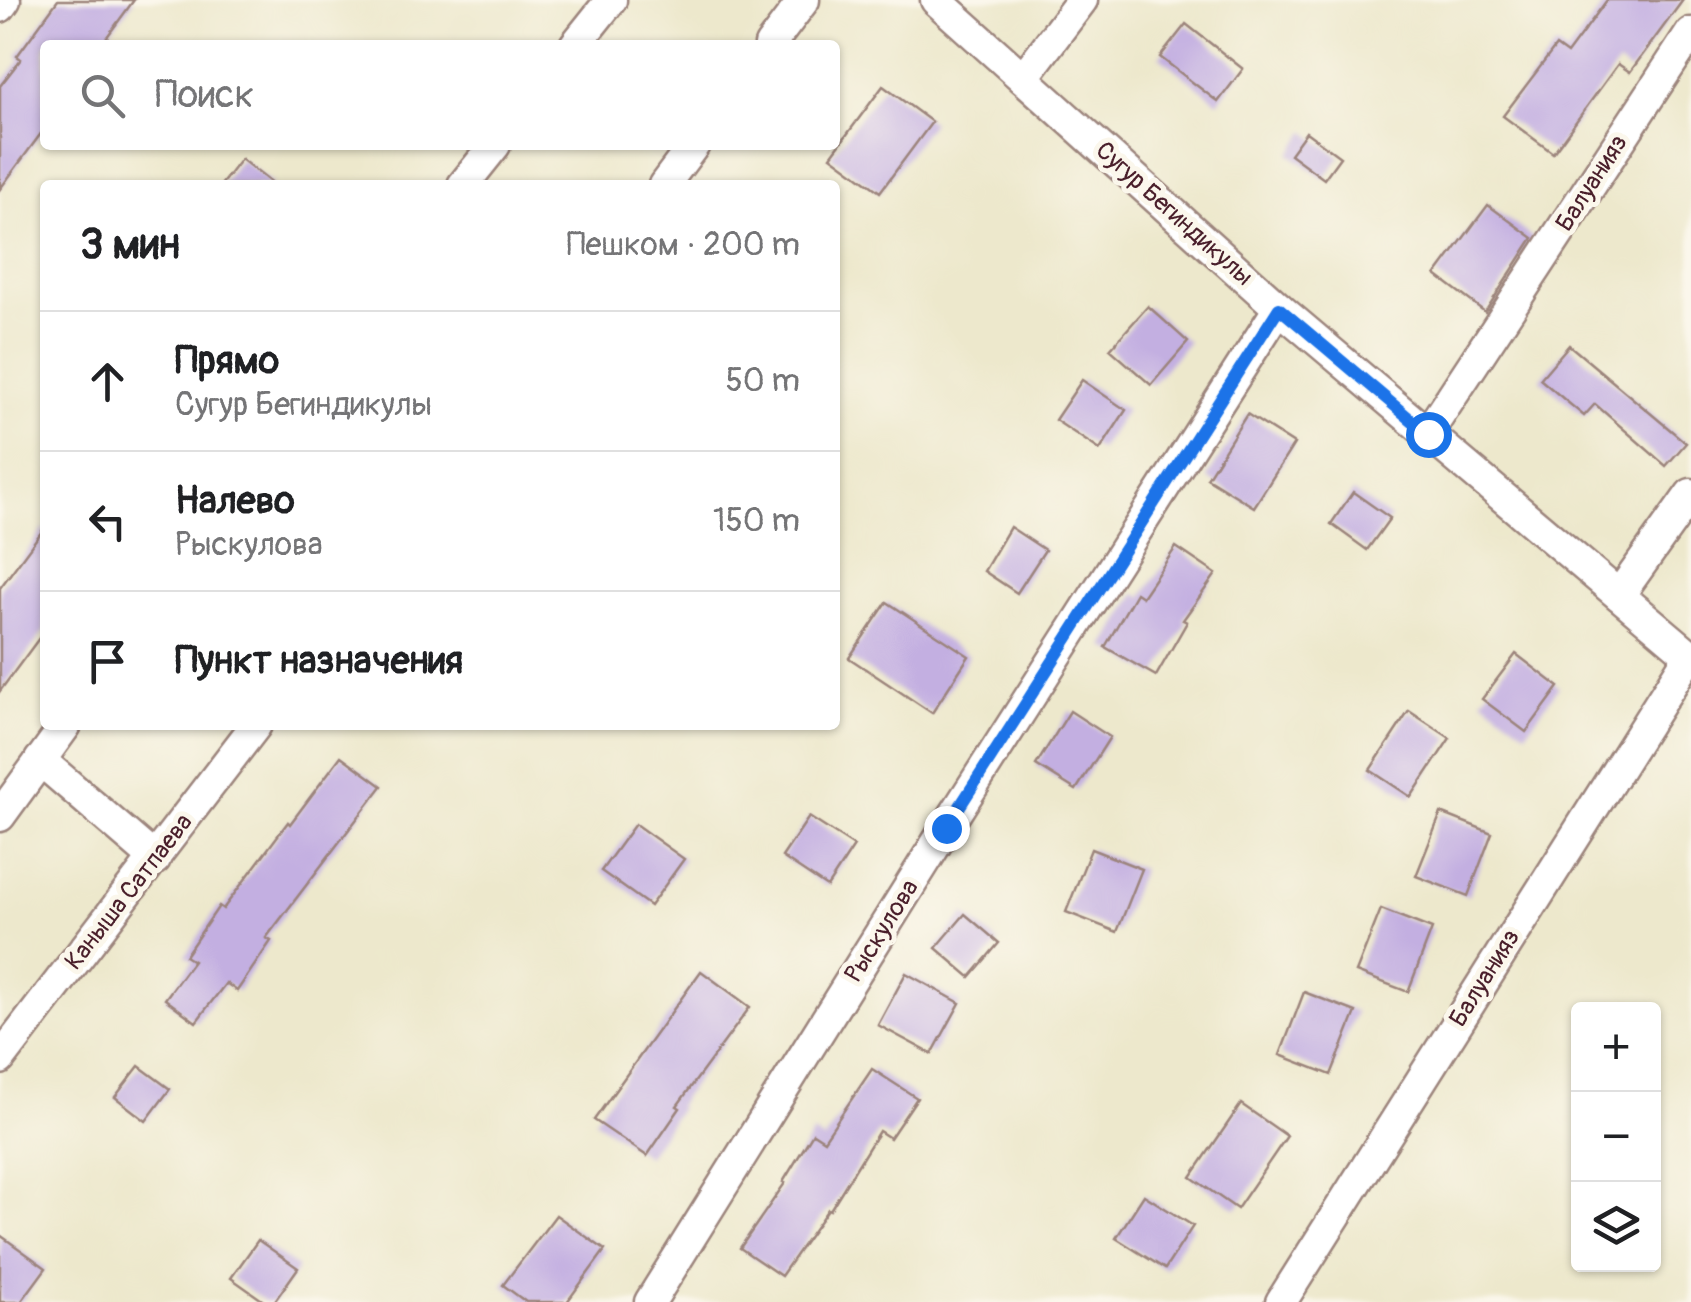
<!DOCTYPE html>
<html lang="ru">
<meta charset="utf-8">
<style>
body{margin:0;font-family:Pangolin,sans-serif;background:#f2f2f2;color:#202124}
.controls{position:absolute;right:30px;bottom:30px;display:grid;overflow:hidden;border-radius:10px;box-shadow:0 2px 8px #0004}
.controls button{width:90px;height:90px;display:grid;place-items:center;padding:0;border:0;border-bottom:2px solid #e0e0e0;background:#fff;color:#202124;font:50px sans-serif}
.stop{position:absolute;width:30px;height:30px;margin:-22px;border:8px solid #1a73e8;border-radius:50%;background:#fff}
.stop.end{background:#1a73e8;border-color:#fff;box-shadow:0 2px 10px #0008}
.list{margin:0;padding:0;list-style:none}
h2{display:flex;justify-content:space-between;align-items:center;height:130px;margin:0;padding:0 40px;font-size:42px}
h2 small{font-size:32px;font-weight:400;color:#757577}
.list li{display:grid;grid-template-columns:65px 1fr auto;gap:30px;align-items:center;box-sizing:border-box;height:140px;padding:0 40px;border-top:2px solid #e0e0e0}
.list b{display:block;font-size:38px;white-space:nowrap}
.list p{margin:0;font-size:32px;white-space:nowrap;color:#757577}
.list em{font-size:32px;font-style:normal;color:#757577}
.icon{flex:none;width:55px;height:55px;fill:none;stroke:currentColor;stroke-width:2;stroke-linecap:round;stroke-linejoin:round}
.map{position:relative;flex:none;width:1691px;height:1302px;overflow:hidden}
.search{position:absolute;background:#fff;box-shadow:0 2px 8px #0004;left:40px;top:40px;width:800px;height:110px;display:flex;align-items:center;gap:25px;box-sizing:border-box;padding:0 35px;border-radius:10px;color:#757577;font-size:38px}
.panel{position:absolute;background:#fff;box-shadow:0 2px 8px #0004;left:40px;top:180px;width:800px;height:550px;border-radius:10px}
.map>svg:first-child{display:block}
.building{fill:#c3afe1}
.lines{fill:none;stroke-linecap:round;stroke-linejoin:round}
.street-casing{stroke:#9c847c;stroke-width:35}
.street{stroke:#fff;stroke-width:30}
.route{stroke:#1a73e8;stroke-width:12}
.labels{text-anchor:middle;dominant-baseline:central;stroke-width:10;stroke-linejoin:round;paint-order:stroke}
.street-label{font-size:25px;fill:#4a1f2b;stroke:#fbf7ec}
</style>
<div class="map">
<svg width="1691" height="1302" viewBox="0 0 1691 1302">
<rect width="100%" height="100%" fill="#fbf7ec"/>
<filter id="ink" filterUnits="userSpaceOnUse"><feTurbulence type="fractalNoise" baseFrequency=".01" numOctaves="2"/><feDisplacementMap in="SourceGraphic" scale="20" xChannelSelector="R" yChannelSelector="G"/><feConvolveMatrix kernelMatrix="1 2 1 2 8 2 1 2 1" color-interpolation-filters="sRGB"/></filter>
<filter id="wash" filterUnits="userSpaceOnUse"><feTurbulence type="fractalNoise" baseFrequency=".0048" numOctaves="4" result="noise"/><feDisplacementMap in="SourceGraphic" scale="40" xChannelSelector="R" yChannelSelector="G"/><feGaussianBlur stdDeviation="2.25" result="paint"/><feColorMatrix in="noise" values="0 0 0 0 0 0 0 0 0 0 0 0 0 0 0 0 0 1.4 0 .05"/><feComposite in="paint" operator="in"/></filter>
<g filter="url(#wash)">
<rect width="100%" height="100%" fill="#ede8cc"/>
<g id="blocks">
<!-- building -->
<g class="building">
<path d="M58 0H134L101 45H45V128L0 189V86L21 59 17 56Z"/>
<path d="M1607 0H1683L1630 72 1618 64 1553 153 1503 116 1556 46 1567 54Z"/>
<path d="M1186 24 1243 69 1218 102 1160 57Z"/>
<path d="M883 86 932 122 880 192 831 156Z"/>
<path d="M1306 132 1340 157 1324 179 1290 154Z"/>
<path d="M241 159 274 185H221Z"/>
<path d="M1488 205 1533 238 1485 312 1436 275Z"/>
<path d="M1148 306 1188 342 1151 385 1110 349Z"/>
<path d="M1569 345 1686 443 1666 466 1595 404 1584 416 1540 379Z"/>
<path d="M1082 380 1126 410 1100 450 1055 420Z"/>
<path d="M1247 414 1294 444 1254 507 1207 478Z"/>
<path d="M1353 492 1390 518 1367 550 1331 524Z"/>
<path d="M45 527V630L0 691V588Z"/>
<path d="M1010 527 1045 550 1017 593 984 571Z"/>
<path d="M1176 547 1216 574 1183 620 1187 622 1156 676 1105 647 1136 593 1142 597Z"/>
<path d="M887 602 969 656 932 713 849 658Z"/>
<path d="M1516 654 1559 687 1526 732 1482 699Z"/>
<path d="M1070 711 1110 737 1076 790 1036 765Z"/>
<path d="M1409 711 1450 738 1411 797 1370 770Z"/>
<path d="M341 756 382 786 266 938 271 941 237 991 226 983 196 1022 165 999 193 961 185 956 219 906 223 909 288 822 290 824Z"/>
<path d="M1441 813 1492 833 1468 896 1416 876Z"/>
<path d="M809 817 854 846 827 887 782 857Z"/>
<path d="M635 824 684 859 650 906 601 871Z"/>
<path d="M1091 849 1142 869 1117 932 1066 912Z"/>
<path d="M1381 909 1432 929 1408 992 1356 972Z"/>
<path d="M965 914 999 943 970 977 936 948Z"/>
<path d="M701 971 750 1007 677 1106 680 1108 647 1156 594 1120Z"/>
<path d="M906 973 960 1003 932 1054 878 1025Z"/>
<path d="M1304 992 1356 1012 1331 1075 1280 1055Z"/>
<path d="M139 1066 170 1089 146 1121 115 1097Z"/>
<path d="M872 1069 917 1098 890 1138 879 1131 830 1210 828 1209 781 1276 740 1248 785 1183 783 1182 813 1133 824 1140Z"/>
<path d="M1241 1104 1287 1136 1237 1209 1191 1177Z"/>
<path d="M1144 1195 1193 1226 1165 1269 1116 1238Z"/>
<path d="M556 1215 605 1250 567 1302H526L503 1285Z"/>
<path d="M0 1235 46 1268 21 1302H0Z"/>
<path d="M258 1240 298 1268 274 1302H265L231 1278Z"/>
</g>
</g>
</g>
<g filter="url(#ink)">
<use href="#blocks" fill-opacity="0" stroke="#9c847c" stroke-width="2.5"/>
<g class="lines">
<!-- street casing -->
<g class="street-casing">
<g id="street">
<path d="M936 0 1279 308 1691 656"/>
<path d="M0 7 5 0"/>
<path d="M575 45 611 0"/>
<path d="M770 45 804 0"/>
<path d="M1023 78 1082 0"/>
<path d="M463 185 495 145"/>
<path d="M664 185 694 145"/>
<path d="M1427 434 1691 33"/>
<path d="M1619 595 1691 494"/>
<path d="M40 760 155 859"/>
<path d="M0 816 66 725"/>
<path d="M0 1059 256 725"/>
<path d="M650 1302 946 828 1279 308"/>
<path d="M1281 1302 1690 655"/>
</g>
</g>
<!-- street -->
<use href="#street" class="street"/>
</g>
</g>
<g class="lines" filter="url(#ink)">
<!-- route -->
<path class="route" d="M946 828 1279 308 1428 434"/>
</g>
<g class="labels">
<!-- street labels -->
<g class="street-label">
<text transform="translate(1592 183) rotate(-57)">Балуанияз</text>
<text transform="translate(1174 214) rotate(42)">Сугур Бегиндикулы</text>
<text transform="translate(129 892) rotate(-52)">Каныша Сатпаева</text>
<text transform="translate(882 931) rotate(-58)">Рыскулова</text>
<text transform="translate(1485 978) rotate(-58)">Балуанияз</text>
</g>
</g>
</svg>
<div class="controls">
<button>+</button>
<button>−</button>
<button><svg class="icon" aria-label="layers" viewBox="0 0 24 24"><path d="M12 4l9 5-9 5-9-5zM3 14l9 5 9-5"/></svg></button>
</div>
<div class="stop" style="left:1428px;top:434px"></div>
<div class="stop end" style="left:946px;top:828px"></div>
<div class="search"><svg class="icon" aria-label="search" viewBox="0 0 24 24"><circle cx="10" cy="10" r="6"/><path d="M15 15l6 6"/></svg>Поиск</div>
<section class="panel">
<h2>3 мин<small>Пешком · 200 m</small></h2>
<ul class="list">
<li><svg class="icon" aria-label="ahead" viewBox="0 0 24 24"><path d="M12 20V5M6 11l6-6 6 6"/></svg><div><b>Прямо</b><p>Сугур Бегиндикулы</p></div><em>50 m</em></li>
<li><svg class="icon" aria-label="left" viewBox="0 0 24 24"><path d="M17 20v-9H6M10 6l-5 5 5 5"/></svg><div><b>Налево</b><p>Рыскулова</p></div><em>150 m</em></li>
<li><svg class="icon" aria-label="arrive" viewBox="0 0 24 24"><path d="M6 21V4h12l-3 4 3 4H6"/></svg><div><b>Пункт назначения</b></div></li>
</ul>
</section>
</div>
